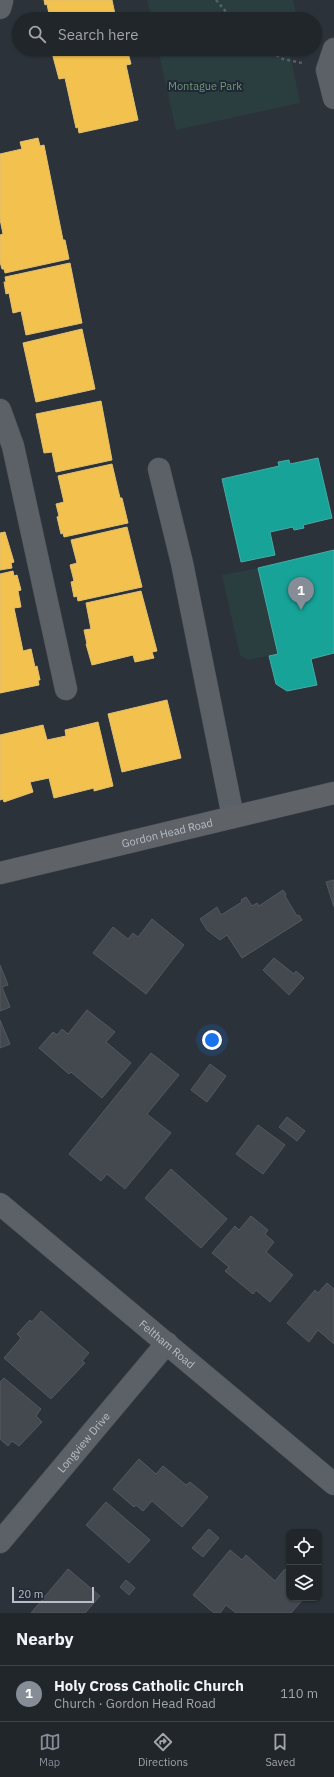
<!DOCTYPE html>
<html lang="en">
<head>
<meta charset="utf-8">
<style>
	body { margin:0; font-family:"IBM Plex Sans",sans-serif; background:#292e33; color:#f1f3f6 }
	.controls { position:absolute; right:12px; bottom:12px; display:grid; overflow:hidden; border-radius:8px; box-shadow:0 1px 3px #0004 }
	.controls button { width:36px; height:36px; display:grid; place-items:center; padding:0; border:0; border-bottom:1px solid #3e4347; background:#21262b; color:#f1f3f6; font:20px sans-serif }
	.scale { position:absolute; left:12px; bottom:10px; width:82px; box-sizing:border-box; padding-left:4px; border:2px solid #b7bec9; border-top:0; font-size:11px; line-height:14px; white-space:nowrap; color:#b7bec9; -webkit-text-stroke:3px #202834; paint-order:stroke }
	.you { position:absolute; left:212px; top:1040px; width:14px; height:14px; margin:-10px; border:3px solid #fff; border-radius:50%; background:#1a73e8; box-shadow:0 0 0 6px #1a73e833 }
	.badge { display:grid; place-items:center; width:26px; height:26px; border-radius:50%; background:#868d97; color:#fff; font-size:13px; font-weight:700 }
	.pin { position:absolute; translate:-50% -33px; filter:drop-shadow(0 1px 2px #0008) }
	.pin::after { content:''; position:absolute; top:21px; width:14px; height:12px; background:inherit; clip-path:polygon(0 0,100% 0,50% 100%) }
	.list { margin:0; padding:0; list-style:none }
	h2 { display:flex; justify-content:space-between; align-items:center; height:52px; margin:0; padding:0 16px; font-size:17px }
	h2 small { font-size:13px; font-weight:400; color:#a2a5a9 }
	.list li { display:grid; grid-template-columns:26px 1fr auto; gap:12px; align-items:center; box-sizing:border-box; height:56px; padding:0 16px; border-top:1px solid #3e4347 }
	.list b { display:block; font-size:15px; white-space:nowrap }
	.list p { margin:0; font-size:13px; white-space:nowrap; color:#a2a5a9 }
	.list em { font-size:13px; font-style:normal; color:#a2a5a9 }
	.icon { flex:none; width:22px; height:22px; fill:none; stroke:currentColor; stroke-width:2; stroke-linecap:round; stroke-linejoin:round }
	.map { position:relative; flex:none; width:334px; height:1613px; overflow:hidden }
	.search { position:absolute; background:#21262b; box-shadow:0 1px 3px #0004; left:12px; right:12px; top:12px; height:44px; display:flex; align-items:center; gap:10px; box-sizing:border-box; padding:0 14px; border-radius:22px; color:#a2a5a9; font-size:15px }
	.sheet { height:108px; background:#21262b }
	nav { display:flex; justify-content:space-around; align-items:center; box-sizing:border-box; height:56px; border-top:1px solid #3e4347; background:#21262b; font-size:11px; color:#a2a5a9 }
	nav a { display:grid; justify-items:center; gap:2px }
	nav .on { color:#868d97 }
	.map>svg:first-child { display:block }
	.green { fill:#2a3d3f }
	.homes { fill:#f2c14e; stroke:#e0c073 }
	.public { fill:#17a398; stroke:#47aba7 }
	.building { fill:#44494f; stroke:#545961 }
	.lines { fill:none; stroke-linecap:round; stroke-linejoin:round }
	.minor-casing { stroke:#4a4e54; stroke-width:23 }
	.major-casing { stroke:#4a4e56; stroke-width:23 }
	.path { stroke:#5a5f64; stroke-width:2.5; stroke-dasharray:3 3; stroke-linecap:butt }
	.minor { stroke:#5c6067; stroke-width:22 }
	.major { stroke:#5f6368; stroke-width:22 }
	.labels { text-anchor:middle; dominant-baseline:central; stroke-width:4; stroke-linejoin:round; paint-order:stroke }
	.park-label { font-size:11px; fill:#709879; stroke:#202834 }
	.street-label { font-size:11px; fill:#b7bec9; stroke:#202834 }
</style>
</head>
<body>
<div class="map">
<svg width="334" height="1613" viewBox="0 0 334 1613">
	<rect width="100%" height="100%" fill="#2c3239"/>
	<path class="green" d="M 147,0 L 293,0 L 297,19 L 152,19 Z
		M 158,49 L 291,49 L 290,53 L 300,103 L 176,130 Z
		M 258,568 L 278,654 L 248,660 L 240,655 L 222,575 Z"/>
	<path class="homes" d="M 44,0 L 112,0 L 116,19 L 50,19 L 47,4 L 45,5 Z
		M 51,49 L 127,49 L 131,64 L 126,65 L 138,120 L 79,133 L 78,127 L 76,128 L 65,78 L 59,79 Z
		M 38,138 L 40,146 L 44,145 L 63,240 L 65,240 L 69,259 L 5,273 L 4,269 L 2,269 L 0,262 L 0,235 L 3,234 L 0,219 L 0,154 L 22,149 L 20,142 Z
		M 70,263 L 82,323 L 26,335 L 21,311 L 13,313 L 9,293 L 6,294 L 4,282 L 6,282 L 5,277 Z
		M 82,329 L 95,389 L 36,402 L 23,343 Z
		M 101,401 L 112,460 L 56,472 L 52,452 L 44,453 L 36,414 Z
		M 112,464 L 120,498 L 122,498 L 128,523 L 64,537 L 63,533 L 61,534 L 57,517 L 59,516 L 56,504 L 64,502 L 58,476 Z
		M 127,527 L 142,587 L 78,601 L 77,596 L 74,597 L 71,582 L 74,581 L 70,565 L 77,563 L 71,540 Z
		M 5,532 L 14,562 L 11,563 L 12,568 L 0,570 L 0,533 Z
		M 13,571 L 14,576 L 17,575 L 21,590 L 18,591 L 21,607 L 14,608 L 23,651 L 31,649 L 35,667 L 37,666 L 40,680 L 38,680 L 39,685 L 0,693 L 0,574 Z
		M 141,591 L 157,651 L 152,652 L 154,658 L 135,662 L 133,655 L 92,665 L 86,644 L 87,644 L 84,630 L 91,629 L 86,603 Z
		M 167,700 L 181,758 L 122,772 L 108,714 Z
		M 98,722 L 113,786 L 94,791 L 94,788 L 54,798 L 49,778 L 30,782 L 33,792 L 4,802 L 3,799 L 0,800 L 0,735 L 43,725 L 47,740 L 66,736 L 65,730 Z"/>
	<path class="public" d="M 318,458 L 332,518 L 303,525 L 304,528 L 294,530 L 293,527 L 270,532 L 275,555 L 241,562 L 222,479 L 279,466 L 278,462 L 289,460 L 290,464 Z
		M 334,550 L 334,653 L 311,659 L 317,685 L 287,691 L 276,684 L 269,656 L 278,654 L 258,568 Z"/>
	<path class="building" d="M 334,880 L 334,907 L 326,882 Z
		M 283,890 L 286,894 L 285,896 L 297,916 L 299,915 L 302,920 L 242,958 L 227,935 L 220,940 L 207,930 L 200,919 L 217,907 L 221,915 L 242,902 L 241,900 L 246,897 L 252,906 L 257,903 L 259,906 Z
		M 152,919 L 184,945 L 146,994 L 93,953 L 113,927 L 128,939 L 133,933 L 138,937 Z
		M 274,958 L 294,974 L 296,971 L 304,978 L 289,995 L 263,970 Z
		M 0,965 L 8,985 L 2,987 L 10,1007 L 0,1011 Z
		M 87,1010 L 115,1032 L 106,1042 L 131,1063 L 102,1098 L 71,1072 L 69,1074 L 39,1048 L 53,1032 L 57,1035 L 62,1029 L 68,1034 Z
		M 0,1020 L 10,1044 L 0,1048 Z
		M 151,1053 L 179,1075 L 147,1114 L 171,1133 L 125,1189 L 107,1174 L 101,1181 L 69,1154 Z
		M 210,1064 L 226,1076 L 207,1102 L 191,1090 Z
		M 287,1117 L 305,1131 L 297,1141 L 279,1127 Z
		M 258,1125 L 285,1145 L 263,1174 L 236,1154 Z
		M 171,1169 L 227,1219 L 201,1248 L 145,1198 Z
		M 251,1216 L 268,1230 L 265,1234 L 274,1242 L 266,1252 L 293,1275 L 270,1302 L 256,1290 L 253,1294 L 225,1271 L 229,1267 L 212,1253 L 235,1226 L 239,1230 Z
		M 327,1283 L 334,1289 L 334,1344 L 318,1330 L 309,1342 L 287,1323 L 315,1290 L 318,1293 Z
		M 41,1311 L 89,1353 L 82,1361 L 85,1363 L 51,1399 L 4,1358 L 21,1338 L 17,1334 L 30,1320 L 32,1322 Z
		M 4,1378 L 41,1409 L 36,1416 L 42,1422 L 19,1446 L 12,1441 L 8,1446 L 0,1439 L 0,1382 Z
		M 139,1459 L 156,1474 L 163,1466 L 186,1485 L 190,1482 L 208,1497 L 182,1527 L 152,1501 L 143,1511 L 136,1505 L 134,1507 L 113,1489 Z
		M 106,1502 L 150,1540 L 129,1563 L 86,1525 Z
		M 209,1529 L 219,1538 L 203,1557 L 192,1548 Z
		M 230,1550 L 242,1560 L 246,1555 L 275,1581 L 285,1569 L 289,1572 L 289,1598 L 304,1598 L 291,1613 L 236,1613 L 226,1605 L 220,1613 L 214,1613 L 193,1595 Z
		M 68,1569 L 100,1596 L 85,1613 L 31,1613 Z
		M 126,1580 L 135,1588 L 129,1595 L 120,1587 Z"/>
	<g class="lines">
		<g class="minor-casing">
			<g id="minor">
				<path d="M 0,8 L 2,1"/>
				<path d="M 334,49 L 327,70 L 334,98"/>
				<path d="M 0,410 L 13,446 L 66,689"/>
				<path d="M 159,469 L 182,563 L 233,817"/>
				<path id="s1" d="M 0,1204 L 334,1484"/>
				<path id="s2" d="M 0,1542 L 167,1343"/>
			</g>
		</g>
		<g class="major-casing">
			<g id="major">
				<path id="s3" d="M 0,873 L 334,793"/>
			</g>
		</g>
		<path class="path" d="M 216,0 L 232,19
			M 266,49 L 283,59 L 302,63"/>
		<use href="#minor" class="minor"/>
		<use href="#major" class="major"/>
	</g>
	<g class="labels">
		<g class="park-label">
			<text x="205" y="86">Montague Park</text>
		</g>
		<g class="street-label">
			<text stroke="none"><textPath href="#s3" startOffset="172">Gordon Head Road</textPath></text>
			<text stroke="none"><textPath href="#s1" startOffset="218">Feltham Road</textPath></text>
			<text stroke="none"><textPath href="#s2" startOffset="130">Longview Drive</textPath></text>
		</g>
	</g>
</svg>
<div class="controls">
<button><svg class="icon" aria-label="locate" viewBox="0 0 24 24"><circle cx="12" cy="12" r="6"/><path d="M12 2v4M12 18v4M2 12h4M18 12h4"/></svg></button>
<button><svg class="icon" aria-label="layers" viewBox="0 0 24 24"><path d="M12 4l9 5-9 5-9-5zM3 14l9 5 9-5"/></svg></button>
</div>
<div class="scale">20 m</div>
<div class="you"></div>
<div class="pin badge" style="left:301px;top:610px">1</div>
<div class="search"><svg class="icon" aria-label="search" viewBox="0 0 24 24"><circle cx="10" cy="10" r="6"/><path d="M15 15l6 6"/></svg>Search here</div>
</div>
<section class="sheet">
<h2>Nearby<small></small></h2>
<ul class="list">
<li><span class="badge">1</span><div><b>Holy Cross Catholic Church</b><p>Church · Gordon Head Road</p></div><em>110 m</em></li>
</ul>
</section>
<nav>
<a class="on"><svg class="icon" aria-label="map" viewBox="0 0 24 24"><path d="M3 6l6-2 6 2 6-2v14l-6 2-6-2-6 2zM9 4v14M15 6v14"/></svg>Map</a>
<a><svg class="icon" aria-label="directions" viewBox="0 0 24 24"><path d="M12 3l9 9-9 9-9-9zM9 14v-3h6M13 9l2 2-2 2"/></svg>Directions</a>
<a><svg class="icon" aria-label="saved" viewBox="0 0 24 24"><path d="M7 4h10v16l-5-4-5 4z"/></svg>Saved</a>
</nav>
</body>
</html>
